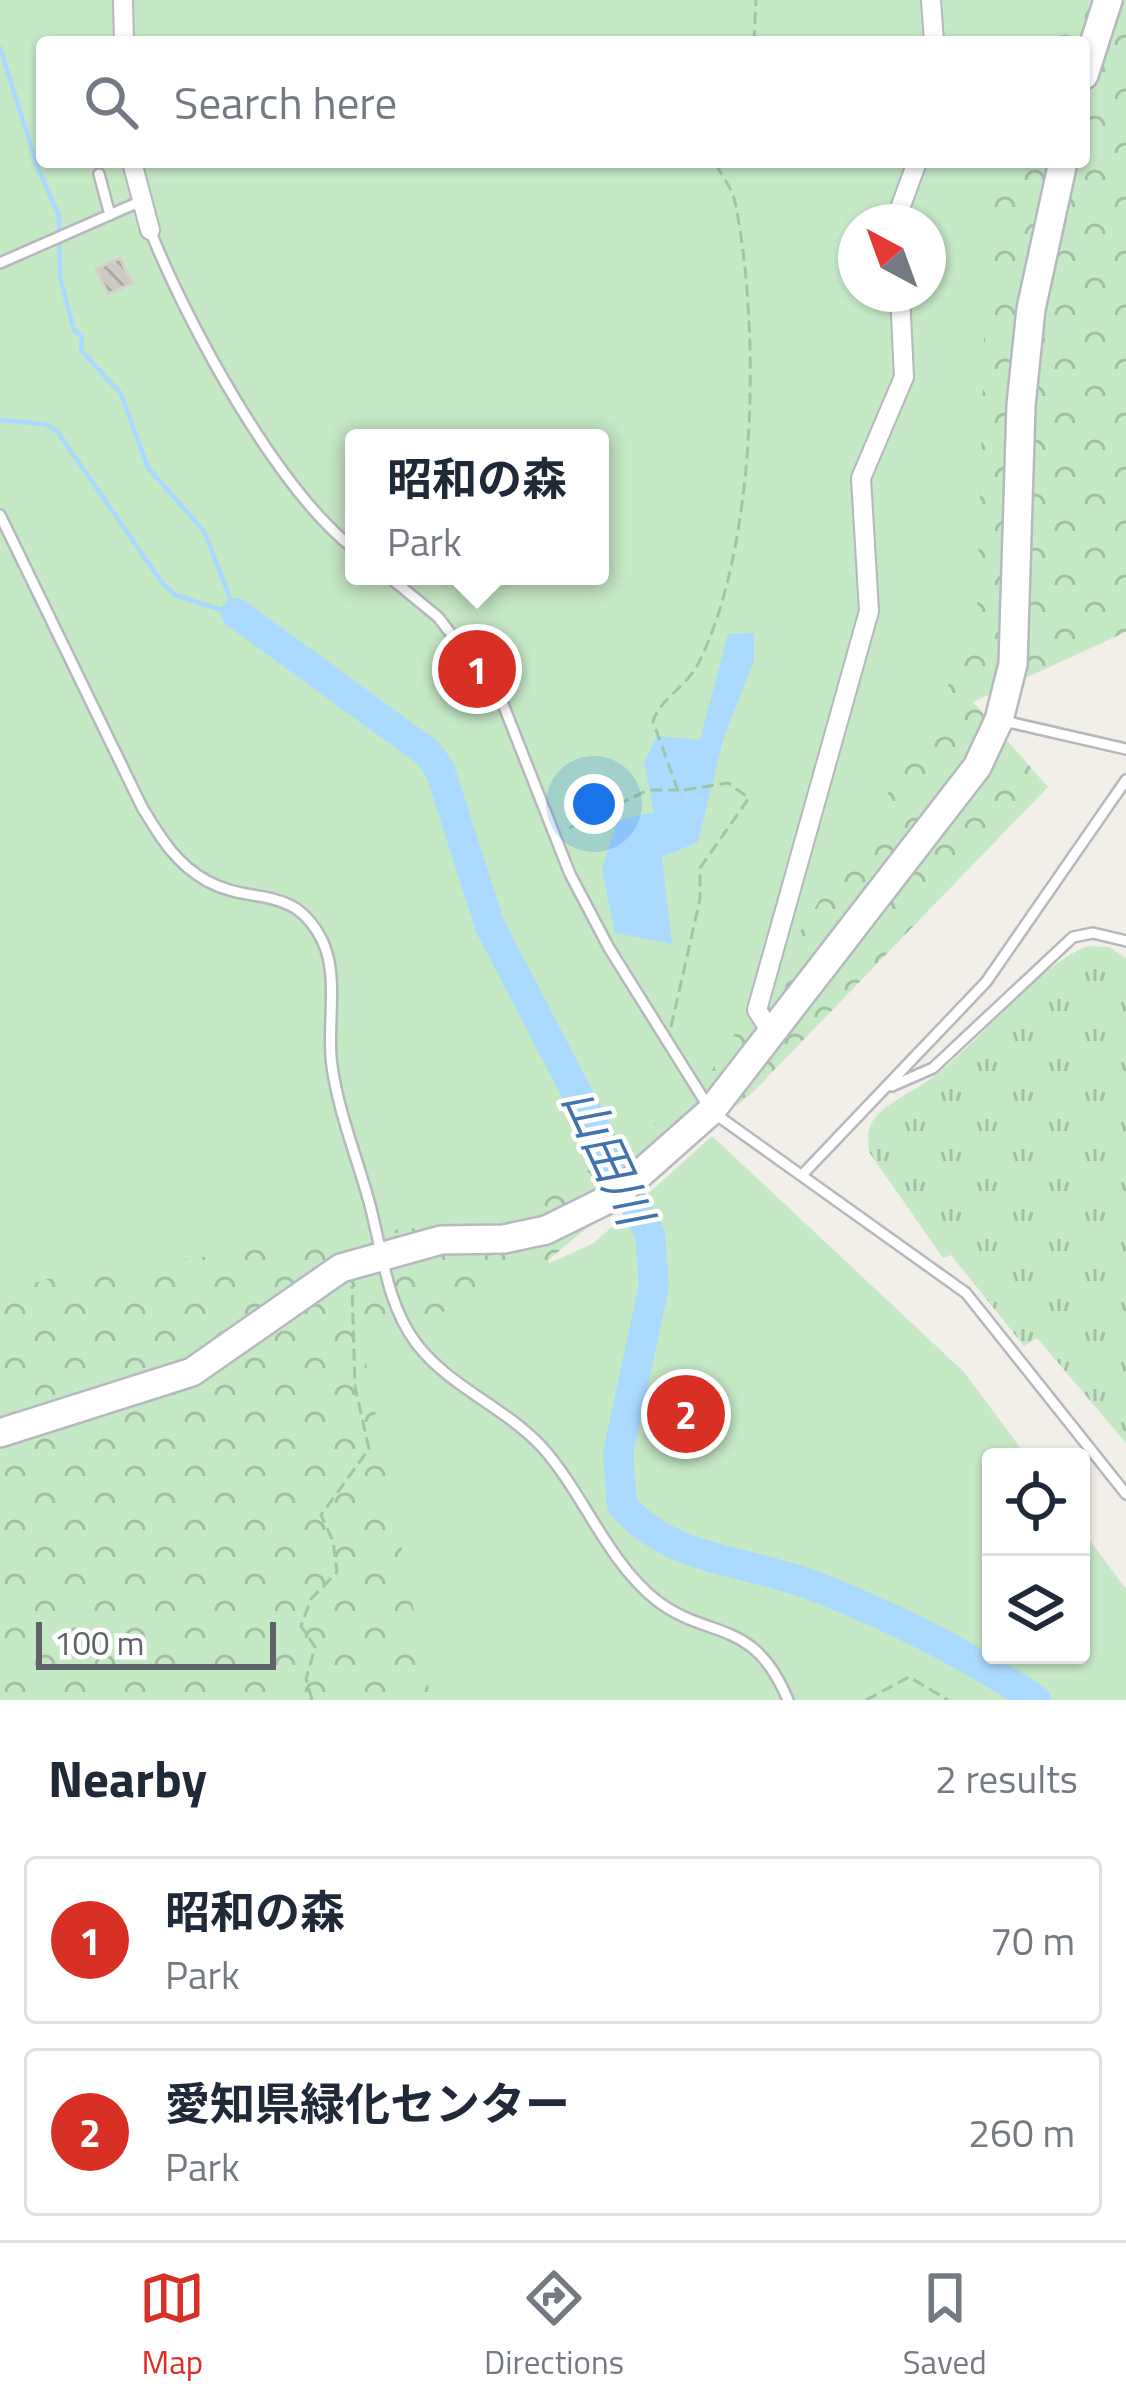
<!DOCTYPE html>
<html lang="en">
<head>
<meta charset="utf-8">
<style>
	body { margin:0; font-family:"Titillium Web","Noto Sans JP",sans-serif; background:#f2f2f3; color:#1f2937 }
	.controls { position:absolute; right:36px; bottom:36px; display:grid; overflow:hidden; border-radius:12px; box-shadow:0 3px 9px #0004 }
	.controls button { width:108px; height:108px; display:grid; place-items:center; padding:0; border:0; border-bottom:3px solid #e0e1e3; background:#fff; color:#1f2937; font:60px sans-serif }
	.compass { position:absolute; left:838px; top:204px; width:108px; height:108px; border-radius:50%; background:#fff; box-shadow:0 3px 9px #0004; rotate:319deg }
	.scale { position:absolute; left:36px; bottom:30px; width:240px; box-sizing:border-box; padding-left:12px; border:6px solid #5f6368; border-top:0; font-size:33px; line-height:42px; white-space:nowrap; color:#5f6368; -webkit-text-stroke:9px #fff; paint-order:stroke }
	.you { position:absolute; left:594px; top:804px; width:42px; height:42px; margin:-30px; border:9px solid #fff; border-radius:50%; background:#1a73e8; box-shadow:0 0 0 18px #1a73e833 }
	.badge { display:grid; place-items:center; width:78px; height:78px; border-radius:50%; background:#d93025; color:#fff; font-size:39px; font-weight:700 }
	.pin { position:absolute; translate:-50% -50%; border:6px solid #fff; box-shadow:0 3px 12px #0006 }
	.popup { position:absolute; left:345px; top:429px; width:264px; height:156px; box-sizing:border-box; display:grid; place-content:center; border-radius:12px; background:#fff; filter:drop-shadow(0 3px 9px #0005); font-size:39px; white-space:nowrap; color:#747a83 }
	.popup b { font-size:45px; color:#1f2937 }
	.popup::after { content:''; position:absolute; left:50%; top:100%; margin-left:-24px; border:24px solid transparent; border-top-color:#fff }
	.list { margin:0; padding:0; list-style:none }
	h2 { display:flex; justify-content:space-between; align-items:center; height:156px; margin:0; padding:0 48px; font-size:51px }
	h2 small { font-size:39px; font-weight:400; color:#747a83 }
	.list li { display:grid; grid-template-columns:78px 1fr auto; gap:36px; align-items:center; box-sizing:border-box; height:168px; margin:0 24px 24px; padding:0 24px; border:3px solid #e0e1e3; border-radius:12px }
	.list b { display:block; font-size:45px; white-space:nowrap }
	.list p { margin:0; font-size:39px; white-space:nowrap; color:#747a83 }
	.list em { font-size:39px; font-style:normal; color:#747a83 }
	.icon { flex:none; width:66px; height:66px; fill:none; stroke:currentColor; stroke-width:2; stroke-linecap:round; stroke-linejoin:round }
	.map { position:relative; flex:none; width:1126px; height:1700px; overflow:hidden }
	.search { position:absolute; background:#fff; box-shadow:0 3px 9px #0004; left:36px; right:36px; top:36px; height:132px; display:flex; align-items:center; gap:30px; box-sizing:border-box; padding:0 42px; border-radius:12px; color:#747a83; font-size:45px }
	.sheet { height:540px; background:#fff }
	nav { display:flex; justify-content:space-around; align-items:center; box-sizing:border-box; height:168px; border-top:3px solid #e0e1e3; background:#fff; font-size:33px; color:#747a83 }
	nav a { display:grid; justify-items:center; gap:6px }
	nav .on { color:#d93025 }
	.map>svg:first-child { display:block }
	.grass { fill:url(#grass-tufts) }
	.forest { fill:url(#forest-crowns); fill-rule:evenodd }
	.green { fill:#c5e8c5; fill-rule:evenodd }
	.water { fill:#aadaff }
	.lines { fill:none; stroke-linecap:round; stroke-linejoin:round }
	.stream { stroke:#aadaff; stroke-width:4.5 }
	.river { stroke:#aadaff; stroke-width:30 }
	.building { fill:url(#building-back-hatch); stroke:#d6d1c6; stroke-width:3 }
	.lane-casing { stroke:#b5b8bc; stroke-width:14 }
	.street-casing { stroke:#b5b8bc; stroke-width:22 }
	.secondary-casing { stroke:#b6babf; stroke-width:32 }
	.path { stroke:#9cc7a9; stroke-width:3; stroke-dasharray:12 6; stroke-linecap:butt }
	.lane { stroke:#fff; stroke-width:9 }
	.street { stroke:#fff; stroke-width:18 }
	.secondary { stroke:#fff; stroke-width:27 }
	.labels { text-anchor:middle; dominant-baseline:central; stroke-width:9; stroke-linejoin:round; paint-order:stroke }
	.water-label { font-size:48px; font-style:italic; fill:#4174aa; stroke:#fff }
</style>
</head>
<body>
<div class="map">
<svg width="1126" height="1700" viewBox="0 0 1126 1700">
	<defs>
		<pattern id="grass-tufts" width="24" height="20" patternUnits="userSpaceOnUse" patternTransform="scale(3)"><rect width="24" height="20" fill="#c5e8c5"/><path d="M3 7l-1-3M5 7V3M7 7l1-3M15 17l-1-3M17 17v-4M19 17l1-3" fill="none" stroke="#a3c0a4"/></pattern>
		<pattern id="forest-crowns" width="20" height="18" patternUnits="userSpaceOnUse" patternTransform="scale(3)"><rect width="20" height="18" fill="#c5e8c5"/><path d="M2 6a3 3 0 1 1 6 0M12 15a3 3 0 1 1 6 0" fill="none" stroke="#a3c0a4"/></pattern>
		<pattern id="building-back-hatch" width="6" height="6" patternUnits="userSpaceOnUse" patternTransform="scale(3)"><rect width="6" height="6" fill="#cccac5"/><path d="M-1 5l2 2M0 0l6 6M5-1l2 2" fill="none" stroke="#a9a8a4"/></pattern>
	</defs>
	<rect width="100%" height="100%" fill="#f1efe8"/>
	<path class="grass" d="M 1088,946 L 1109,947 L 1126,958 L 1126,1443 L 1037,1338 L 1024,1346 L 951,1255 L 943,1258 L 869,1152 C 868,1139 866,1128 876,1117 C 889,1101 913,1092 930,1079 C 977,1046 1041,962 1088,946 Z"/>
	<path class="forest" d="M 0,0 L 1126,0 L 1126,632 L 973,702 L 1048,787 L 753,1092 L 548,1260 L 712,1700 L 0,1700 ZM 42,42 L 1084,42 L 1084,162 L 42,162 ZM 856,222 L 928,222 L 928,294 L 856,294 ZM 354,438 L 600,438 L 600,576 L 354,576 Z"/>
	<path class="green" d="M 0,0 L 1056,0 L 1043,42 L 42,42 L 42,162 L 1005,162 L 987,223 L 977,615 L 933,722 L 696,1095 L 519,1219 L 394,1230 L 47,1279 L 0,1295 ZM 856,222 L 928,222 L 928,294 L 856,294 ZM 354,438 L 600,438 L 600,576 L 354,576 Z
		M 712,1136 L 964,1372 L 1027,1457 L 991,1457 L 991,1655 L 1081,1655 L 1081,1529 L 1126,1589 L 1126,1700 L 431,1700 L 363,1348 L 594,1243 Z"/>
	<path class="water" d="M 754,633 L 754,660 L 723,740 L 698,842 L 662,857 L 672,944 L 615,933 L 602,869 L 617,821 L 654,812 L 644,763 L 657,736 L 700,740 L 728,634 Z"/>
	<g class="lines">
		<path class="stream" d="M 0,48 L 38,168 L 59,216 L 60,277 L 74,330 L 82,336 L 81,350 L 121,394 L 148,468 L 204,531 L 236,613
			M 0,420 L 45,424 L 57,431 L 163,584 L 175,595 L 234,614"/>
		<path class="river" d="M 236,613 L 428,753 L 440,770 L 490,926 L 650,1234 L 654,1286 L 618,1453 L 622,1505 C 670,1562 748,1560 814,1586 C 891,1616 967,1654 1036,1700"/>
	</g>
	<path class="building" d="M 120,258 L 132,283 L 108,294 L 96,269 Z"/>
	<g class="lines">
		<g class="lane-casing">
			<path id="lane" d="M 99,174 L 110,215
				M 150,230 C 187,323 276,488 354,549
				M 0,263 L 139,202
				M 0,515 L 142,807 C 160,837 176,864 207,881 C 253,906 293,883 322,940 C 340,977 326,1026 332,1066 C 338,1110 356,1155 368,1198 C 382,1246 385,1302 416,1343 C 449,1387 505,1407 542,1447 C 584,1494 607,1561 656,1600 C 709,1641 753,1616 788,1700
				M 388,576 L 438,617 L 501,699 L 570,874 L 609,948 L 711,1111 L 966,1293 L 1126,1494
				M 1004,721 L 1126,749
				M 892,1086 L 933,1068 L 1073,937 L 1093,933 L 1126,941
				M 802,1175 L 986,982 L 1126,780"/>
		</g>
		<g class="street-casing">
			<path id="street" d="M 123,0 L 124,42
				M 931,0 L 934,42
				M 132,162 L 150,230
				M 895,222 L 917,162
				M 769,1029 L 757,1010 L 869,611 L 861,478 L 904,377 L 900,294"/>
		</g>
		<g class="secondary-casing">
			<path id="secondary" d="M 1084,75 L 1108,0
				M 0,1433 L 192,1372 L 341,1268 L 441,1240 L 504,1239 L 546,1230 L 615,1196 L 711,1111 L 977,767 L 999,720 L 1013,664 L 1021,405 L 1031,309 L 1063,162"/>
		</g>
		<path class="path" d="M 754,42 L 756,0
			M 569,828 L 648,790 L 676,790
			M 671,1027 L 700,899 L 700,868 L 749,798 L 728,783 L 678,791 L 653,721 C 661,698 687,686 698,664 C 757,548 761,329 735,202 C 732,187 721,176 715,162
			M 312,1700 L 306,1679 L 315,1647 L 301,1626 L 311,1599 L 337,1572 L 333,1541 L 321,1515 L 369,1449 L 355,1387 L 352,1286
			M 866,1700 L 909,1677 L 948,1700"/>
		<use href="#lane" class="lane"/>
		<use href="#street" class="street"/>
		<use href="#secondary" class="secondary"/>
	</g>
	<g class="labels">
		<g class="water-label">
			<text transform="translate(608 1156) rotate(65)">山田川</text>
		</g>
	</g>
</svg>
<div class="controls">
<button><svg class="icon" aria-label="locate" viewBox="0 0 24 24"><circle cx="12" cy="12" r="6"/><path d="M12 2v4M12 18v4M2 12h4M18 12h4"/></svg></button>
<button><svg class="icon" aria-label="layers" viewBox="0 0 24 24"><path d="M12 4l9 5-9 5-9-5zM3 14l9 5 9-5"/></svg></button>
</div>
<svg class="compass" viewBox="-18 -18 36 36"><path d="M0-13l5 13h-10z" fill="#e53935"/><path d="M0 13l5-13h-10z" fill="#747a83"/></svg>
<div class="scale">100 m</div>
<div class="you"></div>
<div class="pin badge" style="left:477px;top:669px">1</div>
<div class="popup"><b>昭和の森</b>Park</div>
<div class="pin badge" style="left:686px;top:1414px">2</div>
<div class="search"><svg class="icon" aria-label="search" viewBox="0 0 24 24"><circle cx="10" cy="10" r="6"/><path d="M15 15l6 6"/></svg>Search here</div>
</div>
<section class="sheet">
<h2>Nearby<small>2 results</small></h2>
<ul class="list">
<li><span class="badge">1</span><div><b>昭和の森</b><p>Park</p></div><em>70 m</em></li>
<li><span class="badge">2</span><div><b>愛知県緑化センター</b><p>Park</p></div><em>260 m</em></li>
</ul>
</section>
<nav>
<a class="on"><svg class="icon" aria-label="map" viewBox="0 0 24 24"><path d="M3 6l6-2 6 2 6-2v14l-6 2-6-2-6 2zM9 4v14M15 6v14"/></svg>Map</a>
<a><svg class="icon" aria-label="directions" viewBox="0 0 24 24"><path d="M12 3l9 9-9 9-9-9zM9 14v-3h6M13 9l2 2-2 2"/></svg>Directions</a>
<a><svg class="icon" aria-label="saved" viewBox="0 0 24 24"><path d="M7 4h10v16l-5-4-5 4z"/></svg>Saved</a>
</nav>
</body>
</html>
